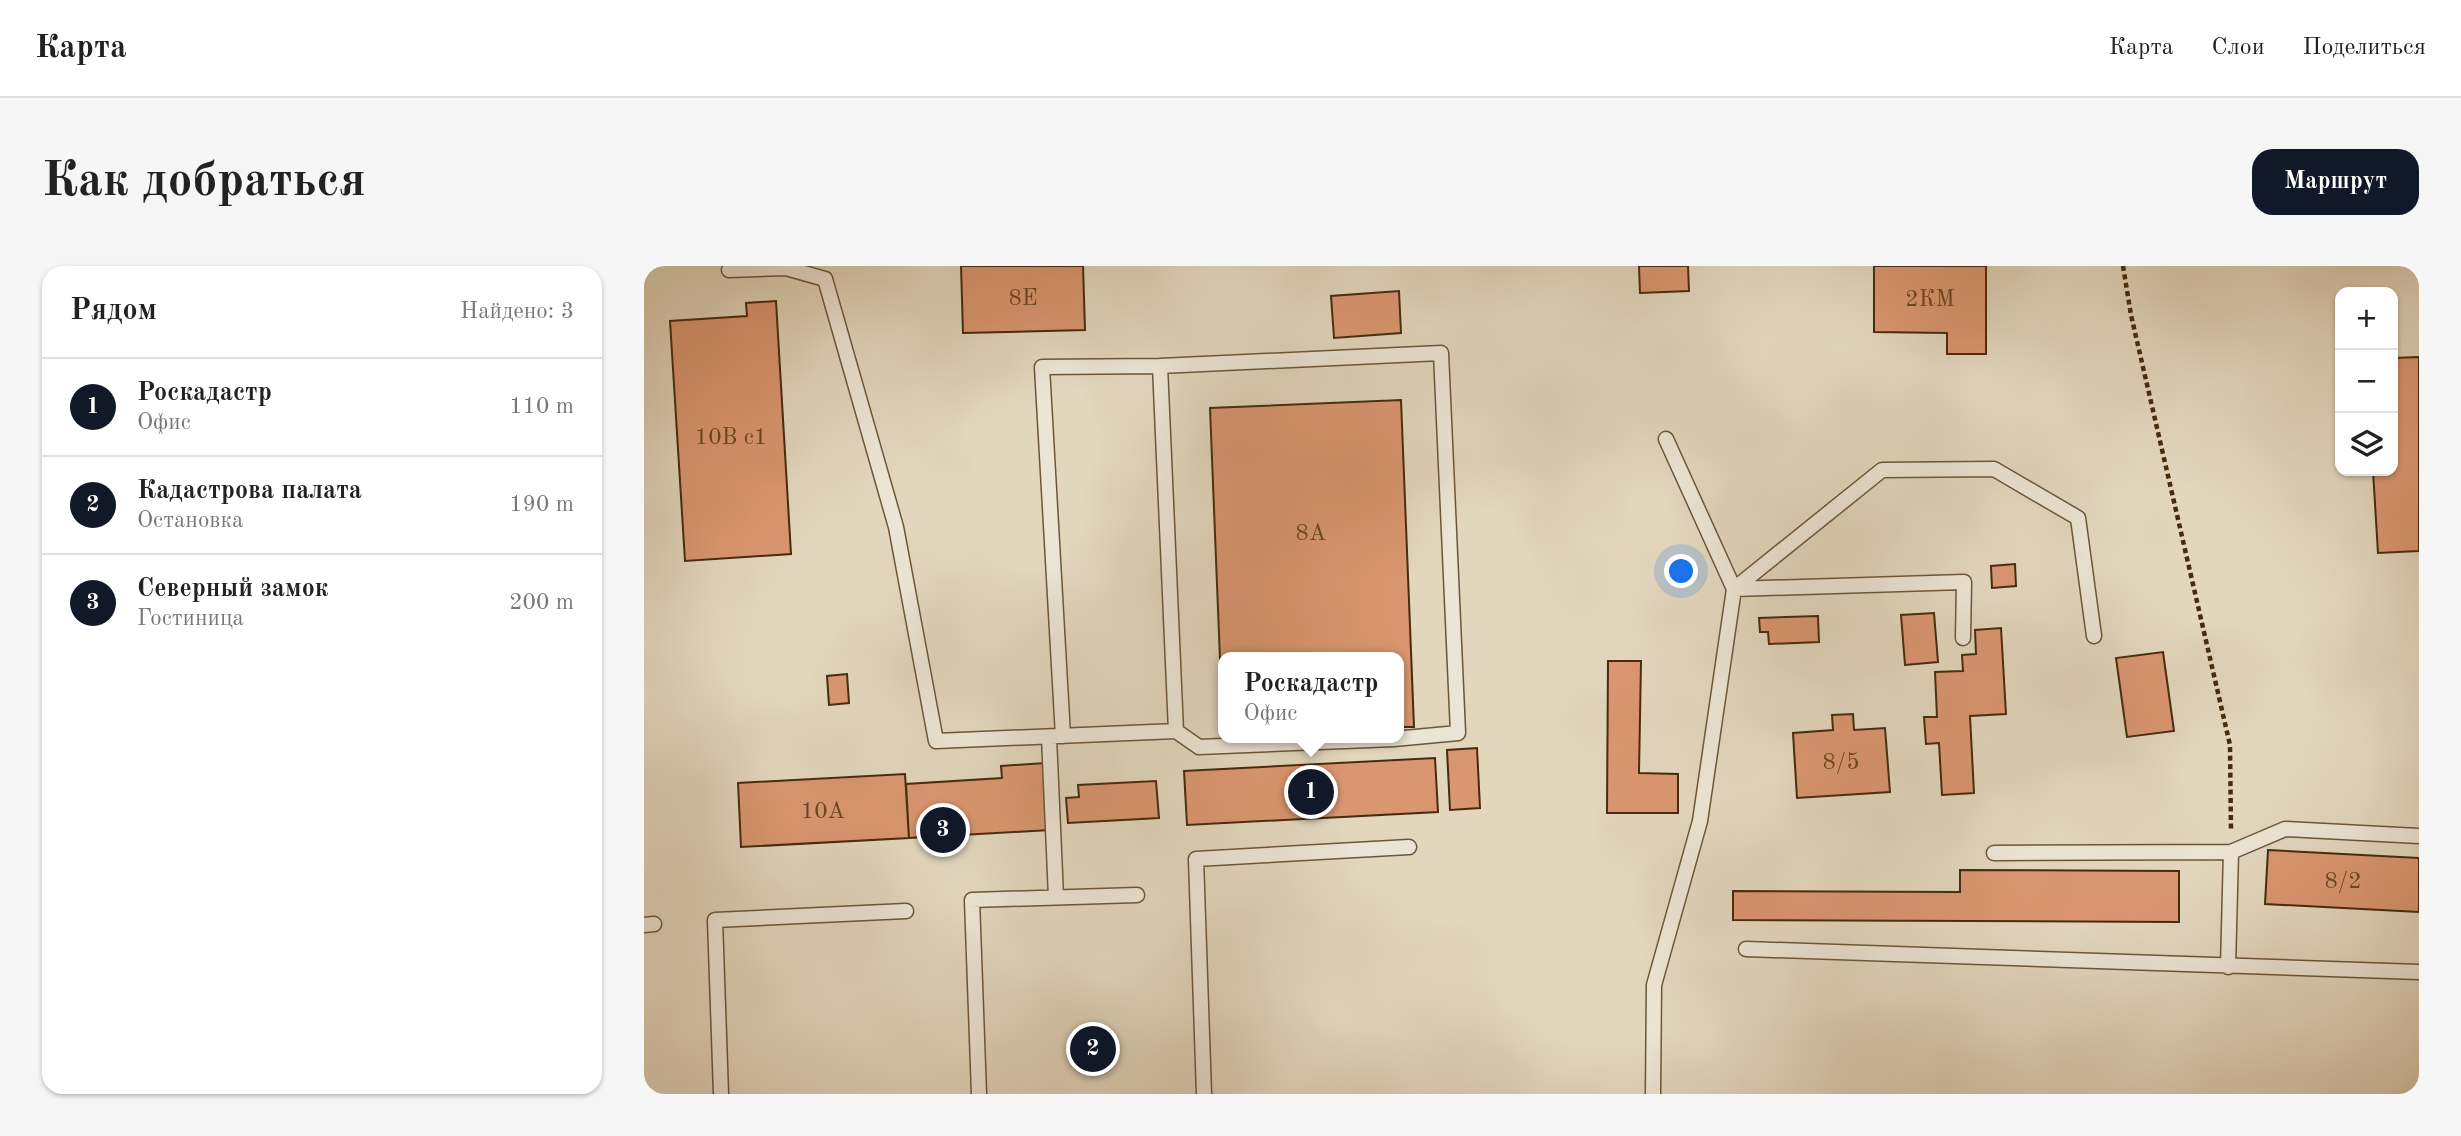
<!DOCTYPE html>
<html lang="ru">
<head>
<meta charset="utf-8">
<style>
	body { margin:0; font-family:"Old Standard TT",serif; background:#f6f6f6; color:#222 }
	.controls { position:absolute; right:21px; top:21px; display:grid; overflow:hidden; border-radius:14px; box-shadow:0 2px 5px #0004 }
	.controls button { width:63px; height:63px; display:grid; place-items:center; padding:0; border:0; border-bottom:2px solid #e0e0e0; background:#fff; color:#222; font:35px sans-serif }
	.you { position:absolute; left:1038px; top:306px; width:24px; height:24px; margin:-18px; border:5px solid #fff; border-radius:50%; background:#1a73e8; box-shadow:0 0 0 10px #1a73e833 }
	.badge { display:grid; place-items:center; width:46px; height:46px; border-radius:50%; background:#111827; color:#fff; font-size:23px; font-weight:700 }
	.pin { position:absolute; translate:-50% -50%; border:4px solid #fff; box-shadow:0 2px 7px #0006 }
	.popup { position:absolute; left:574px; top:386px; width:186px; height:91px; box-sizing:border-box; display:grid; place-content:center; border-radius:14px; background:#fff; filter:drop-shadow(0 2px 5px #0005); font-size:23px; white-space:nowrap; color:#767676 }
	.popup b { font-size:26px; color:#222 }
	.popup::after { content:''; position:absolute; left:50%; top:100%; margin-left:-14px; border:14px solid transparent; border-top-color:#fff }
	.list { margin:0; padding:0; list-style:none }
	h2 { display:flex; justify-content:space-between; align-items:center; height:91px; margin:0; padding:0 28px; font-size:30px }
	h2 small { font-size:23px; font-weight:400; color:#767676 }
	.list li { display:grid; grid-template-columns:46px 1fr auto; gap:21px; align-items:center; box-sizing:border-box; height:98px; padding:0 28px; border-top:2px solid #e0e0e0 }
	.list b { display:block; font-size:26px; white-space:nowrap }
	.list p { margin:0; font-size:23px; white-space:nowrap; color:#767676 }
	.list em { font-size:23px; font-style:normal; color:#767676 }
	.icon { flex:none; width:38px; height:38px; fill:none; stroke:currentColor; stroke-width:2; stroke-linecap:round; stroke-linejoin:round }
	.map { position:relative; flex:none; width:1775px; height:828px; overflow:hidden; border-radius:21px }
	header { display:flex; align-items:center; gap:42px; box-sizing:border-box; height:98px; padding:0 35px; background:#fff; border-bottom:2px solid #e0e0e0 }
	header strong { font-size:33px }
	nav { display:flex; gap:38px; margin-inline-start:auto; font-size:24px }
	.intro { display:flex; align-items:center; justify-content:space-between; box-sizing:border-box; height:168px; padding:0 42px }
	h1 { margin:0; font-size:49px }
	.button { padding:18px 32px; border-radius:21px; background:#111827; color:#fff; font-size:24px; font-weight:700 }
	main { display:flex; gap:42px; padding:0 42px }
	aside { flex:1; background:#fff; border-radius:21px; box-shadow:0 2px 5px #0004 }
	.map>svg:first-child { display:block }
	.building { fill:#da9670; stroke:#462b0c; stroke-width:2 }
	.lines { fill:none; stroke-linecap:round; stroke-linejoin:round }
	.service-casing { stroke:#6d5638; stroke-width:17 }
	.path { stroke:#462b0c; stroke-width:4.5; stroke-dasharray:5 3.5; stroke-linecap:butt }
	.service { stroke:#ece4d4; stroke-width:14 }
	.labels { text-anchor:middle; dominant-baseline:central; stroke-width:5; stroke-linejoin:round; paint-order:stroke }
	.number-label { font-size:23px; fill:#6b4625 }
</style>
</head>
<body>
<header>
<strong>Карта</strong>
<nav><a>Карта</a><a>Слои</a><a>Поделиться</a></nav>
</header>
<div class="intro"><h1>Как добраться</h1><a class="button">Маршрут</a></div>
<main>
<aside>
<h2>Рядом<small>Найдено: 3</small></h2>
<ul class="list">
<li><span class="badge">1</span><div><b>Роскадастр</b><p>Офис</p></div><em>110 m</em></li>
<li><span class="badge">2</span><div><b>Кадастрова палата</b><p>Остановка</p></div><em>190 m</em></li>
<li><span class="badge">3</span><div><b>Северный замок</b><p>Гостиница</p></div><em>200 m</em></li>
</ul>
</aside>
<div class="map">
<svg width="1775" height="828" viewBox="0 0 1775 828">
	<rect width="100%" height="100%" fill="#e2d6bd"/>
	<filter id="stains"><feTurbulence type="fractalNoise" baseFrequency=".00286" numOctaves="4"/><feColorMatrix values="0 0 0 0 .2 0 0 0 0 .09 0 0 0 0 .02 0 0 0 .5 -.17"/></filter>
	<radialGradient id="worn" r=".72"><stop offset=".6" stop-color="#630" stop-opacity="0"/><stop offset="1" stop-color="#630" stop-opacity=".3"/></radialGradient>
	<path class="building" d="M 317,0 L 439,0 L 441,64 L 319,67 Z
		M 995,0 L 1044,0 L 1045,25 L 996,27 Z
		M 1230,0 L 1342,0 L 1342,88 L 1303,88 L 1303,67 L 1230,66 Z
		M 755,25 L 757,67 L 690,72 L 687,30 Z
		M 132,35 L 147,288 L 41,295 L 26,55 L 103,50 L 102,37 Z
		M 1775,91 L 1775,285 L 1734,287 L 1729,205 L 1749,205 L 1749,92 Z
		M 757,134 L 770,461 L 754,461 L 754,391 L 580,391 L 579,469 L 566,142 Z
		M 1371,298 L 1372,320 L 1348,322 L 1347,300 Z
		M 1290,347 L 1294,396 L 1261,399 L 1257,349 Z
		M 1174,350 L 1175,376 L 1125,378 L 1124,366 L 1116,366 L 1115,352 Z
		M 1357,362 L 1362,448 L 1326,450 L 1330,527 L 1298,529 L 1295,477 L 1282,478 L 1280,451 L 1293,451 L 1291,406 L 1319,405 L 1318,389 L 1332,388 L 1331,364 Z
		M 1519,386 L 1530,465 L 1483,471 L 1472,392 Z
		M 964,395 L 997,395 L 995,507 L 1034,508 L 1034,547 L 963,547 Z
		M 203,408 L 205,437 L 185,439 L 183,410 Z
		M 1209,448 L 1210,464 L 1241,462 L 1246,526 L 1153,532 L 1149,467 L 1189,464 L 1188,449 Z
		M 833,482 L 836,542 L 806,544 L 803,484 Z
		M 791,492 L 794,546 L 543,559 L 540,505 Z
		M 401,497 L 405,564 L 265,572 L 262,518 L 358,512 L 357,500 Z
		M 261,508 L 265,572 L 97,581 L 94,517 Z
		M 512,515 L 515,552 L 424,557 L 422,532 L 435,531 L 434,519 Z
		M 1624,584 L 1775,592 L 1775,646 L 1621,638 Z
		M 1316,604 L 1535,605 L 1535,656 L 1089,654 L 1089,625 L 1316,626 Z"/>
	<g class="lines">
		<g class="service-casing">
			<path id="service" d="M 85,4 L 142,2 L 181,13 L 252,261 L 292,475 L 532,465 L 516,100 L 398,101 L 419,470
				M 516,100 L 797,87 L 814,467 L 750,473 L 555,481 L 532,465
				M 1090,323 L 1238,204 L 1350,203 L 1434,252 L 1450,370
				M 1090,323 L 1320,316 L 1319,372
				M 405,471 L 412,631
				M 1350,587 L 1587,586 L 1641,563 L 1775,570
				M 0,659 L 10,658
				M 1102,683 L 1775,706
				M 1584,701 L 1587,586
				M 77,828 L 71,654 L 262,645
				M 335,828 L 328,634 L 493,629
				M 560,828 L 552,593 L 765,581
				M 1009,828 L 1010,719 L 1056,555 L 1090,323 L 1022,173"/>
		</g>
		<path class="path" d="M 1479,0 L 1487,49 L 1586,479 L 1587,565"/>
		<use href="#service" class="service"/>
	</g>
	<g class="labels">
		<g class="number-label">
			<text x="379" y="32">8Е</text>
			<text x="1286" y="33">2КМ</text>
			<text x="87" y="171">10В с1</text>
			<text x="667" y="267">8А</text>
			<text x="1197" y="496">8/5</text>
			<text x="179" y="545">10А</text>
			<text x="1699" y="615">8/2</text>
		</g>
	</g>
	<rect width="100%" height="100%" filter="url(#stains)"/>
	<rect width="100%" height="100%" fill="url(#worn)"/>
</svg>
<div class="controls">
<button>+</button>
<button>−</button>
<button><svg class="icon" aria-label="layers" viewBox="0 0 24 24"><path d="M12 4l9 5-9 5-9-5zM3 14l9 5 9-5"/></svg></button>
</div>
<div class="you"></div>
<div class="pin badge" style="left:667px;top:526px">1</div>
<div class="popup"><b>Роскадастр</b>Офис</div>
<div class="pin badge" style="left:449px;top:783px">2</div>
<div class="pin badge" style="left:299px;top:564px">3</div>
</div>
</main>
</body>
</html>
